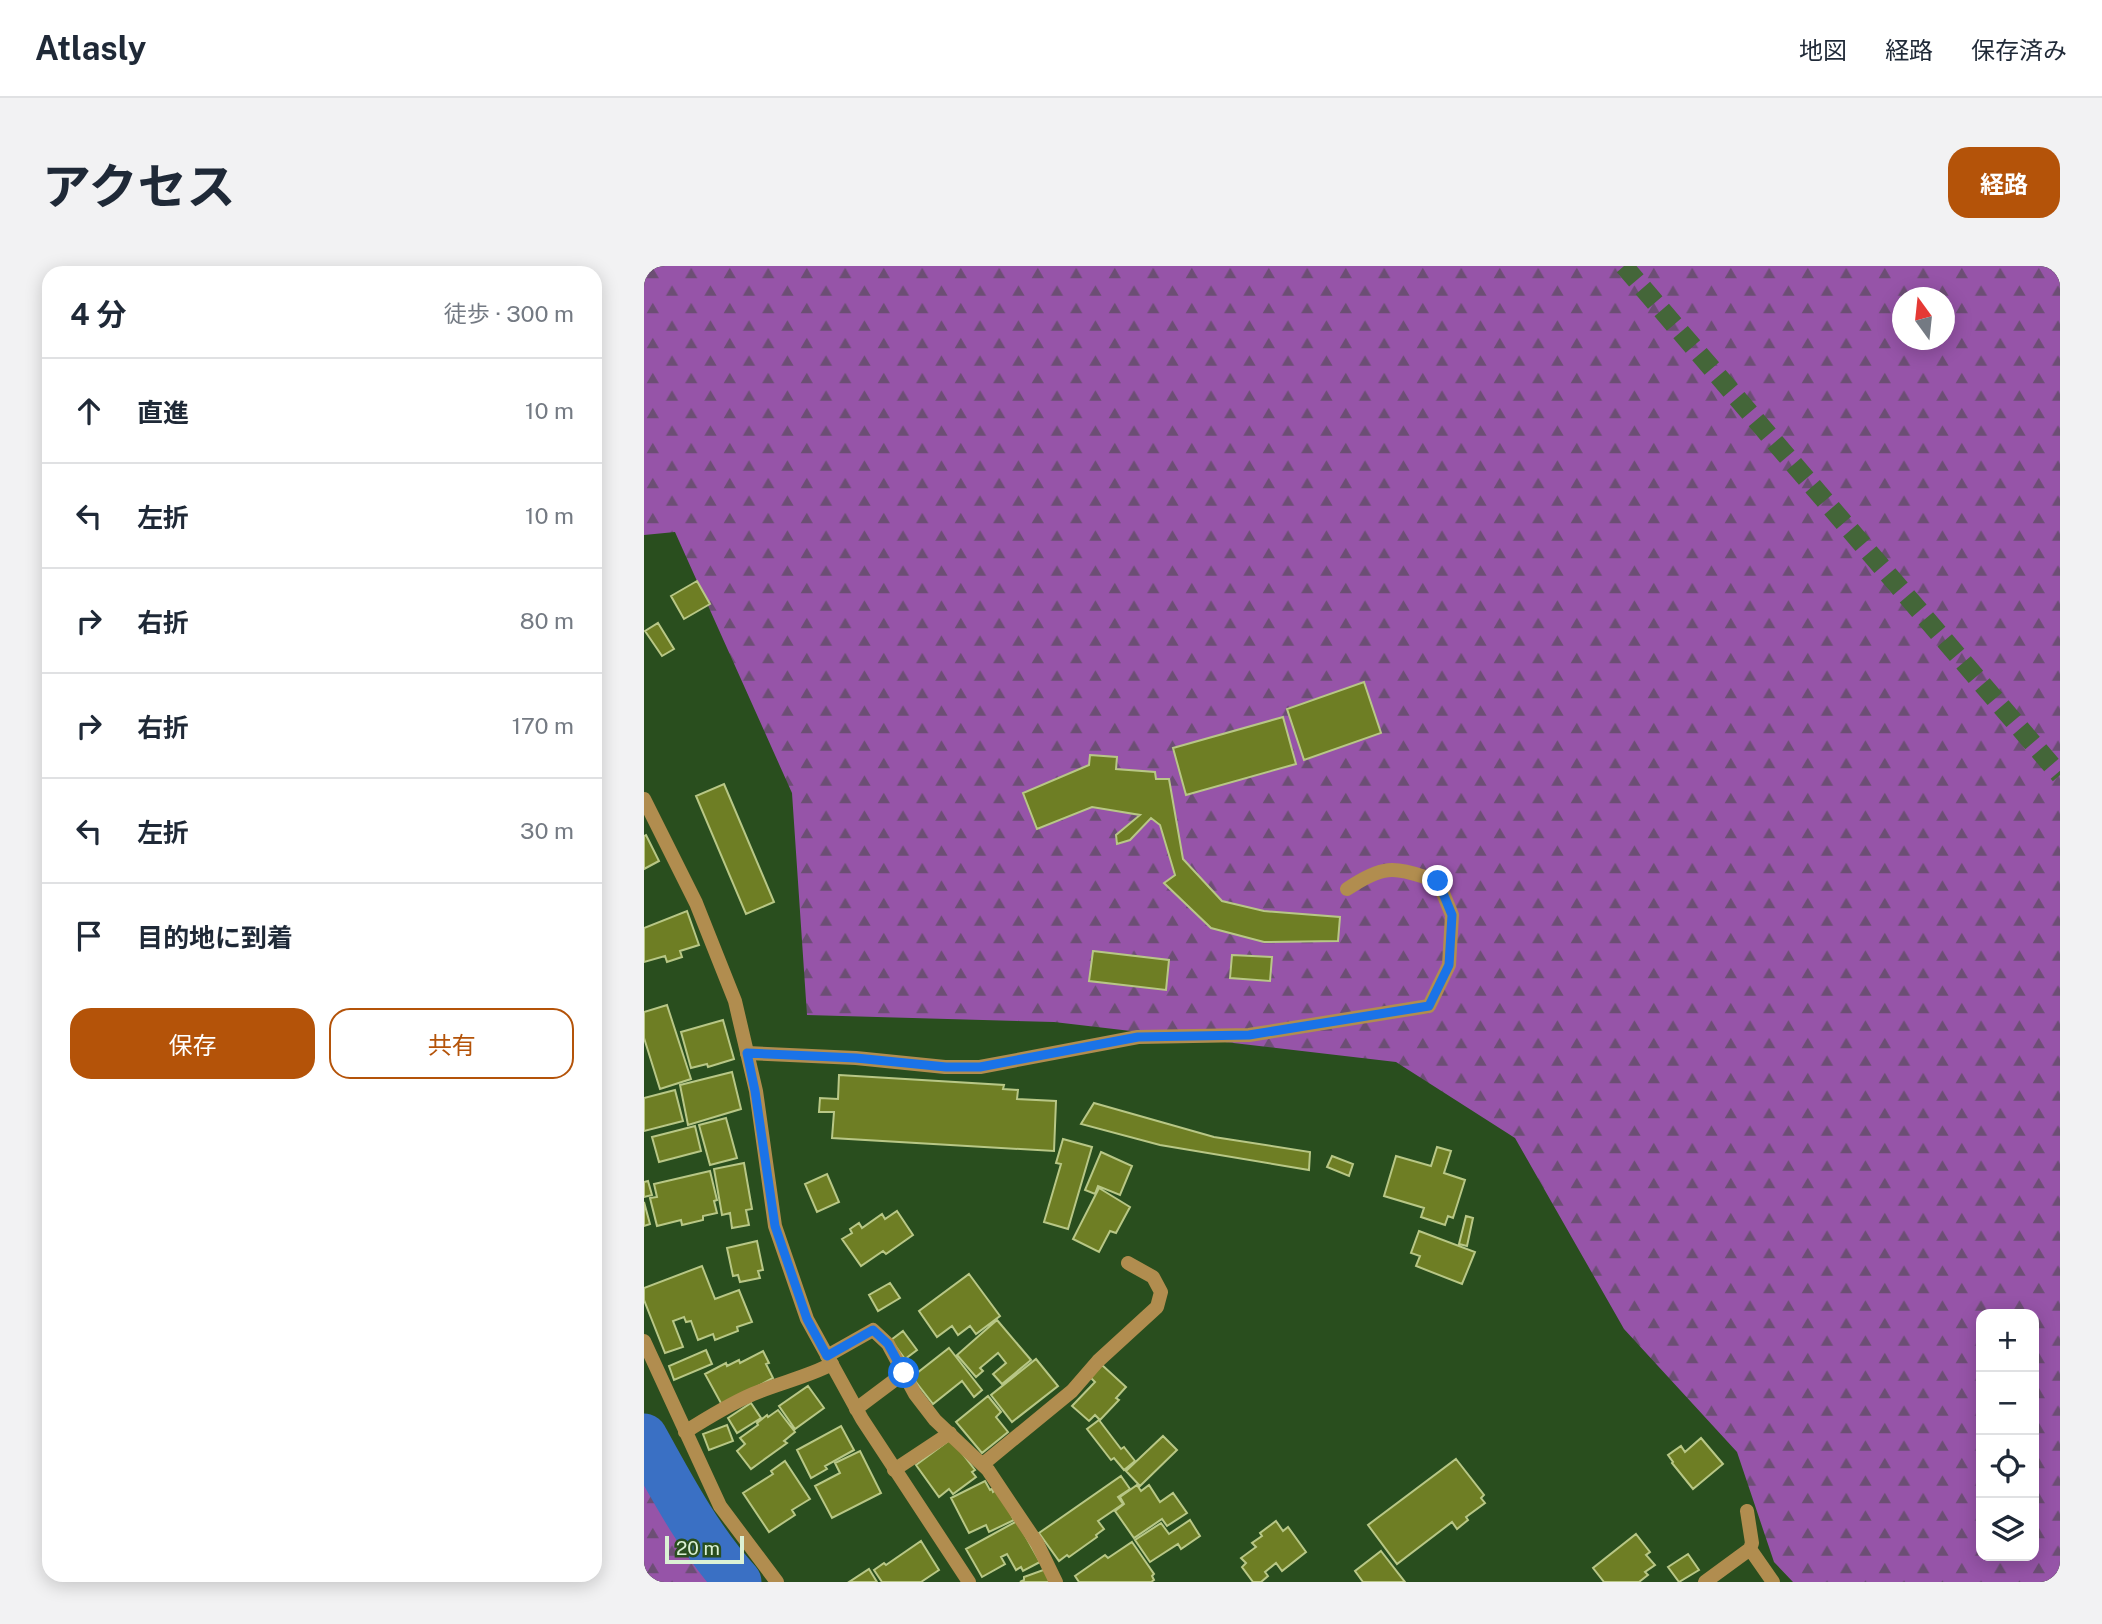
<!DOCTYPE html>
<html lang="ja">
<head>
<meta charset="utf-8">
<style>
	body { margin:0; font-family:"Public Sans","Noto Sans JP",sans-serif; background:#f2f2f3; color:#1f2937 }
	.controls { position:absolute; right:21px; bottom:21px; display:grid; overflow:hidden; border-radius:14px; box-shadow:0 4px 18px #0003 }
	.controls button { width:63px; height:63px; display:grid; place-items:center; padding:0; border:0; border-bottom:2px solid #e0e1e3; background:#fff; color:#1f2937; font:35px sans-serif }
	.compass { position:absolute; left:1248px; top:21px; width:63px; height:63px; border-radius:50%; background:#fff; box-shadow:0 4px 18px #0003; rotate:345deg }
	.scale { position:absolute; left:21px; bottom:18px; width:79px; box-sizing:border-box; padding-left:7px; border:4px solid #dbf1d5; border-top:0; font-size:19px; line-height:24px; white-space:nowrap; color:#dbf1d5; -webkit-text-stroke:5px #294e1e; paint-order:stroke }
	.stop { position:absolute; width:21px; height:21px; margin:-16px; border:5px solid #1a73e8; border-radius:50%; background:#fff }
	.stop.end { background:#1a73e8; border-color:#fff; box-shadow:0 2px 7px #0008 }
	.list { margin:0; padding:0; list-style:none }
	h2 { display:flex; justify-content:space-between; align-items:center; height:91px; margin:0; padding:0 28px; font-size:30px }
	h2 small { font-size:23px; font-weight:400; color:#747a83 }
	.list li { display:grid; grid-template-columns:46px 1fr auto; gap:21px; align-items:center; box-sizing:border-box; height:105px; padding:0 28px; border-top:2px solid #e0e1e3 }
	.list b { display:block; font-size:26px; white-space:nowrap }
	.list em { font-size:23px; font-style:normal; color:#747a83 }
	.actions { display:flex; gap:14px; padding:21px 28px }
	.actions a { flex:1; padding:16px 0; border:2px solid #b45309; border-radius:21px; text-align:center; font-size:24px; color:#b45309 }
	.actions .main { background:#b45309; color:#fff }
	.icon { flex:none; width:38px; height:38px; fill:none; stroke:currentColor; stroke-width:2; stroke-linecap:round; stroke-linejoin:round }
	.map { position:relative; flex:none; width:1416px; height:1316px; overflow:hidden; border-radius:21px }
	header { display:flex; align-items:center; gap:42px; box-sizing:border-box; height:98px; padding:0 35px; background:#fff; border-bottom:2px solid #e0e1e3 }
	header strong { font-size:33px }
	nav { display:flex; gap:38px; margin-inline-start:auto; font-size:24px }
	.intro { display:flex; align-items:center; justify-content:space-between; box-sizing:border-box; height:168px; padding:0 42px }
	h1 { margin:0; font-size:49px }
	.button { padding:18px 32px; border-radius:21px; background:#b45309; color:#fff; font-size:24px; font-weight:700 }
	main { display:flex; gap:42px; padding:0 42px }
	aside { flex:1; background:#fff; border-radius:21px; box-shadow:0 4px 18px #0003 }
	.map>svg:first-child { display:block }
	.forest { fill:url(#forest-firs); fill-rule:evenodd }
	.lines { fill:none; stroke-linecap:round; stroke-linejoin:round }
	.river { stroke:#3a70c4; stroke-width:47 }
	.building { fill:#6e7e24; stroke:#b8c786; stroke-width:2 }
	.trunk-tunnel { stroke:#446639; stroke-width:19; stroke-dasharray:19 10; stroke-linecap:butt }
	.minor { stroke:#b18d4f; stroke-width:14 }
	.tertiary { stroke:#b18d4f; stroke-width:14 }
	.route { stroke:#1a73e8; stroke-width:9 }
</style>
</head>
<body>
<header>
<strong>Atlasly</strong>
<nav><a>地図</a><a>経路</a><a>保存済み</a></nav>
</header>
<div class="intro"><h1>アクセス</h1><a class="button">経路</a></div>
<main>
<aside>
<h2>4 分<small>徒歩 · 300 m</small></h2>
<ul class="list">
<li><svg class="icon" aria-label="ahead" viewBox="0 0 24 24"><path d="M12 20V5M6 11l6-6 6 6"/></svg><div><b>直進</b></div><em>10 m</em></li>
<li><svg class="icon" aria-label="left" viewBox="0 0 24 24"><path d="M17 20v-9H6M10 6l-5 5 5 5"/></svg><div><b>左折</b></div><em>10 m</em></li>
<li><svg class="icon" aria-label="right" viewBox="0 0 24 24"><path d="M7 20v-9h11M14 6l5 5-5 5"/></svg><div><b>右折</b></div><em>80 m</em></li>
<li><svg class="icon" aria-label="right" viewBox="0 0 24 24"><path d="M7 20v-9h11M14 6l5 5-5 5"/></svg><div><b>右折</b></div><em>170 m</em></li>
<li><svg class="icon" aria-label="left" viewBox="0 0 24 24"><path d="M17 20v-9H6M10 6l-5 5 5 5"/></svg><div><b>左折</b></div><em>30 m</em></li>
<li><svg class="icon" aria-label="arrive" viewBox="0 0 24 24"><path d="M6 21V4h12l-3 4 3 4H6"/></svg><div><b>目的地に到着</b></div></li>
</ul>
<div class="actions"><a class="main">保存</a><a>共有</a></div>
</aside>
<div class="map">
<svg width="1416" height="1316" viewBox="0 0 1416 1316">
	<defs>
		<pattern id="forest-firs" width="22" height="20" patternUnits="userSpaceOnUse" patternTransform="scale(1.75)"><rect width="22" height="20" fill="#9654a8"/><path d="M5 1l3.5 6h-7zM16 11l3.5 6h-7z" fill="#6c4e74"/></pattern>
	</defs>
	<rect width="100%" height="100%" fill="#294e1e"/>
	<path class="forest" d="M 0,0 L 1416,0 L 1416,1316 L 1149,1316 L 1130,1296 L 1093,1186 L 980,1063 L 871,872 L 752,796 L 410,756 L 163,749 L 148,527 L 31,266 L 0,269 ZM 1258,32 L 1300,32 L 1300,74 L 1258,74 ZM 1337,1048 L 1390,1048 L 1390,1290 L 1337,1290 Z
		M 0,1157 L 65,1316 L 0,1316 Z"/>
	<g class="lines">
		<path class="river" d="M 0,1171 C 28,1222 55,1273 94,1316"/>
	</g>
	<path class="building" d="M 53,315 L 66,338 L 40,353 L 27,330 Z
		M 14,357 L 30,383 L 18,390 L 1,365 Z
		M 720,416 L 737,467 L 660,494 L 643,443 Z
		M 639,451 L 652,498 L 542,529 L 529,482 Z
		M 446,489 L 473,491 L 472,503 L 511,506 L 512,513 L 525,513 L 539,593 L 578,635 L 620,645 L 696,651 L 694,675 L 620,676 L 567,662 L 520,617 L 531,609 L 516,559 L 507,552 L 486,574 L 473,578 L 472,569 L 496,549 L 448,541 L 393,563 L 379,527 L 445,499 Z
		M 80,518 L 130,636 L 102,648 L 52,530 Z
		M 2,569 L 15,595 L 0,603 L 0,570 Z
		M 43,645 L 55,679 L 36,685 L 38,691 L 23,696 L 21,690 L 0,696 L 0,662 Z
		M 449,685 L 525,694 L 522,724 L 445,715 Z
		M 588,689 L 628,691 L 626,715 L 586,712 Z
		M 23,739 L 47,813 L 16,823 L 0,772 L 0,746 Z
		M 79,754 L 90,793 L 64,801 L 63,798 L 47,802 L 37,766 Z
		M 88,806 L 97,843 L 44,859 L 36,819 Z
		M 195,809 L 360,819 L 359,823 L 374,824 L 373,833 L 412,835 L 410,885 L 188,872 L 190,846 L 175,846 L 176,832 L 194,833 Z
		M 31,824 L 39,855 L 0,865 L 0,832 Z
		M 450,837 L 570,871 L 666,886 L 665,904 L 516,879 L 437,858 Z
		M 82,852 L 93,892 L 66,899 L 55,859 Z
		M 51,860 L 57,885 L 15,896 L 8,871 Z
		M 419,873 L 448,881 L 424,963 L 400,956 L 417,898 L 412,897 Z
		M 793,881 L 807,885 L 800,907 L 821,914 L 809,952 L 804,950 L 801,959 L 777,951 L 780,942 L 740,930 L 752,890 L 787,900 Z
		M 457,886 L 488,900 L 476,929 L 454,920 L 451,928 L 441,924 Z
		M 688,890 L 709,898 L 705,910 L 683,901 Z
		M 100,897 L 108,943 L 102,944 L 105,959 L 88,962 L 86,947 L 78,949 L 70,903 Z
		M 66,905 L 73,934 L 70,935 L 73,947 L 59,950 L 59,954 L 38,959 L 37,954 L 13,960 L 6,932 L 13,931 L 10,918 Z
		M 183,908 L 195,936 L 173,946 L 161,918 Z
		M 4,915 L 8,929 L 0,931 L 0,916 Z
		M 455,922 L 486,941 L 472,967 L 466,965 L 455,986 L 429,973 Z
		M 0,936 L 6,958 L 0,960 Z
		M 253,945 L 269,969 L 242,988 L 239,985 L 217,1000 L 198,973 L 208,967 L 206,963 L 215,957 L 218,962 L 238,948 L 241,953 Z
		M 822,950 L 829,952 L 823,980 L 815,978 Z
		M 775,965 L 831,986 L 818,1018 L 772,1000 L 776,990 L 767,987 Z
		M 113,975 L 119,1004 L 114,1005 L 116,1012 L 96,1016 L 94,1009 L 89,1010 L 83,982 Z
		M 58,1000 L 71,1033 L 95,1024 L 108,1056 L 93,1061 L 94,1065 L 71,1074 L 69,1068 L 54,1074 L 47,1055 L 42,1056 L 40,1051 L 29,1055 L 39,1081 L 21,1087 L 0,1034 L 0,1022 Z
		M 325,1008 L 356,1050 L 332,1068 L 326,1060 L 314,1069 L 308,1060 L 293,1071 L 275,1045 Z
		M 246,1017 L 256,1032 L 234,1045 L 225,1029 Z
		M 353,1054 L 387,1094 L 358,1118 L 349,1108 L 362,1097 L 354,1087 L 336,1102 L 339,1105 L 332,1111 L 313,1089 Z
		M 259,1065 L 273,1084 L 261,1093 L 247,1074 Z
		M 305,1082 L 338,1124 L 330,1131 L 318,1115 L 289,1138 L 268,1111 Z
		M 62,1084 L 68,1098 L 30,1114 L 25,1100 Z
		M 119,1085 L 125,1097 L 122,1098 L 129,1112 L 78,1139 L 61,1108 L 82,1097 L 83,1100 L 95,1094 L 96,1097 Z
		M 392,1093 L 414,1120 L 368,1156 L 347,1129 Z
		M 458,1099 L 482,1121 L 472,1132 L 475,1134 L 456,1154 L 451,1149 L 445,1155 L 428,1140 L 451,1116 L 446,1111 Z
		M 164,1120 L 180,1142 L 151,1163 L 135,1140 Z
		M 344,1130 L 357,1146 L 352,1151 L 364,1166 L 338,1187 L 312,1156 Z
		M 107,1137 L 117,1152 L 93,1167 L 84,1152 Z
		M 134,1144 L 151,1166 L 140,1175 L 143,1177 L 107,1203 L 93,1185 L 101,1178 L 96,1172 L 114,1159 L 113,1157 L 123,1149 L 124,1151 Z
		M 455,1154 L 477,1183 L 480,1181 L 491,1195 L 480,1204 L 470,1192 L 467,1194 L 443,1163 Z
		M 83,1159 L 89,1175 L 65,1184 L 59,1168 Z
		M 197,1160 L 210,1184 L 181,1200 L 183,1203 L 167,1212 L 153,1184 Z
		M 519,1170 L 533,1184 L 496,1220 L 482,1205 Z
		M 1057,1172 L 1079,1198 L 1049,1223 L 1028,1197 L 1029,1196 L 1024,1189 L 1037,1180 L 1041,1186 Z
		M 307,1173 L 331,1204 L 328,1206 L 332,1211 L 309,1228 L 305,1223 L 295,1231 L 272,1199 Z
		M 216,1185 L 237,1227 L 188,1252 L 171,1220 L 196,1207 L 191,1197 Z
		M 812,1193 L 840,1229 L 837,1232 L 841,1237 L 822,1251 L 824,1254 L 813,1263 L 808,1256 L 753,1298 L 724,1259 Z
		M 141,1195 L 166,1233 L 148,1244 L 151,1249 L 125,1266 L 99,1227 L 129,1208 L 127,1205 Z
		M 477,1210 L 486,1223 L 474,1231 L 479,1238 L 454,1255 L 460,1263 L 452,1269 L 453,1271 L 425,1291 L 423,1289 L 415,1295 L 395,1267 Z
		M 341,1215 L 346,1224 L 348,1223 L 349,1226 L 354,1223 L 370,1254 L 345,1266 L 342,1259 L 325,1267 L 307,1232 Z
		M 493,1219 L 497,1225 L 505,1219 L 516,1236 L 529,1227 L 543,1247 L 523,1260 L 518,1253 L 490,1272 L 471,1245 L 480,1238 L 476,1231 Z
		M 546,1254 L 556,1270 L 537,1283 L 534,1278 L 506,1296 L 491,1274 L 517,1257 L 525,1268 Z
		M 373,1255 L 396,1296 L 379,1305 L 377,1301 L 372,1304 L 363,1288 L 357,1291 L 361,1298 L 338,1311 L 322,1283 Z
		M 632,1255 L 639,1265 L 644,1261 L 662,1286 L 638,1305 L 632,1297 L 621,1306 L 624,1310 L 617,1316 L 609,1316 L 598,1301 L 602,1297 L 597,1292 L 612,1281 L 608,1277 L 618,1270 L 616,1267 Z
		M 992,1268 L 1006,1286 L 1002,1289 L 1011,1299 L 1001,1306 L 1004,1309 L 995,1316 L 960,1316 L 949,1302 Z
		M 277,1275 L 295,1304 L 277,1316 L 238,1316 L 230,1304 L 240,1297 L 242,1299 Z
		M 488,1276 L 510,1308 L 508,1310 L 510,1314 L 507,1316 L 435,1316 L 431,1310 L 461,1289 L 464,1292 Z
		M 737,1285 L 761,1316 L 719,1316 L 711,1305 Z
		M 1044,1288 L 1055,1304 L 1035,1316 L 1024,1301 Z
		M 225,1303 L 233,1316 L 205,1316 Z
		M 402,1303 L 407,1316 L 376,1316 L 380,1314 L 380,1311 Z"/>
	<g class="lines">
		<path class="trunk-tunnel" d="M 980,0 L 1416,509"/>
		<path class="minor" d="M 103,787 L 212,792 L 301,801 L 336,801 L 494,771 L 605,769 L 785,740 L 805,699 L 808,649 L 794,615 C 751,602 743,596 703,623
			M 0,1075 L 76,1240 L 133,1316
			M 183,1090 L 229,1064 L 244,1078 L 271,1128 L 291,1154 L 344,1204 L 393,1277 L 412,1316
			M 212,1143 L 260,1107
			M 41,1166 C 63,1152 86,1138 109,1128 C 135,1117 163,1111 188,1098
			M 339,1198 L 428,1125 L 454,1095 L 513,1041 L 517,1026 L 509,1011 L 484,997
			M 250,1204 L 306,1167
			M 1103,1245 L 1108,1277 L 1106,1283 L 1129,1316
			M 1061,1316 L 1106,1283"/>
		<path class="tertiary" d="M 0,533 L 52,637 L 91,735 L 112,825 L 131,960 L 163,1053 L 218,1153 L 325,1316"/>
	</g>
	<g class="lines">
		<path class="route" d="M 260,1107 L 244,1078 L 229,1064 L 183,1090 L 163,1053 L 131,960 L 111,825 L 103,787 L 212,792 L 302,801 L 336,801 L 494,771 L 605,769 L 785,740 L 805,699 L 808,649 L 794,615"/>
	</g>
</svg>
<div class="controls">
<button>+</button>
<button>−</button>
<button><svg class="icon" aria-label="locate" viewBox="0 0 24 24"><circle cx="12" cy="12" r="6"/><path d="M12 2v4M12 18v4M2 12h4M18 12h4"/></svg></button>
<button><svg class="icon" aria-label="layers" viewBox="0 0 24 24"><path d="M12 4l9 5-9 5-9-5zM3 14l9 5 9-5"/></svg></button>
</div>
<svg class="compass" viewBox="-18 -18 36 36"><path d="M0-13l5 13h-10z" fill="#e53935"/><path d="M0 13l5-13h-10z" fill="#747a83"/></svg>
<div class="scale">20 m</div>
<div class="stop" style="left:260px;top:1107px"></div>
<div class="stop end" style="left:794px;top:615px"></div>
</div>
</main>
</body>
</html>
